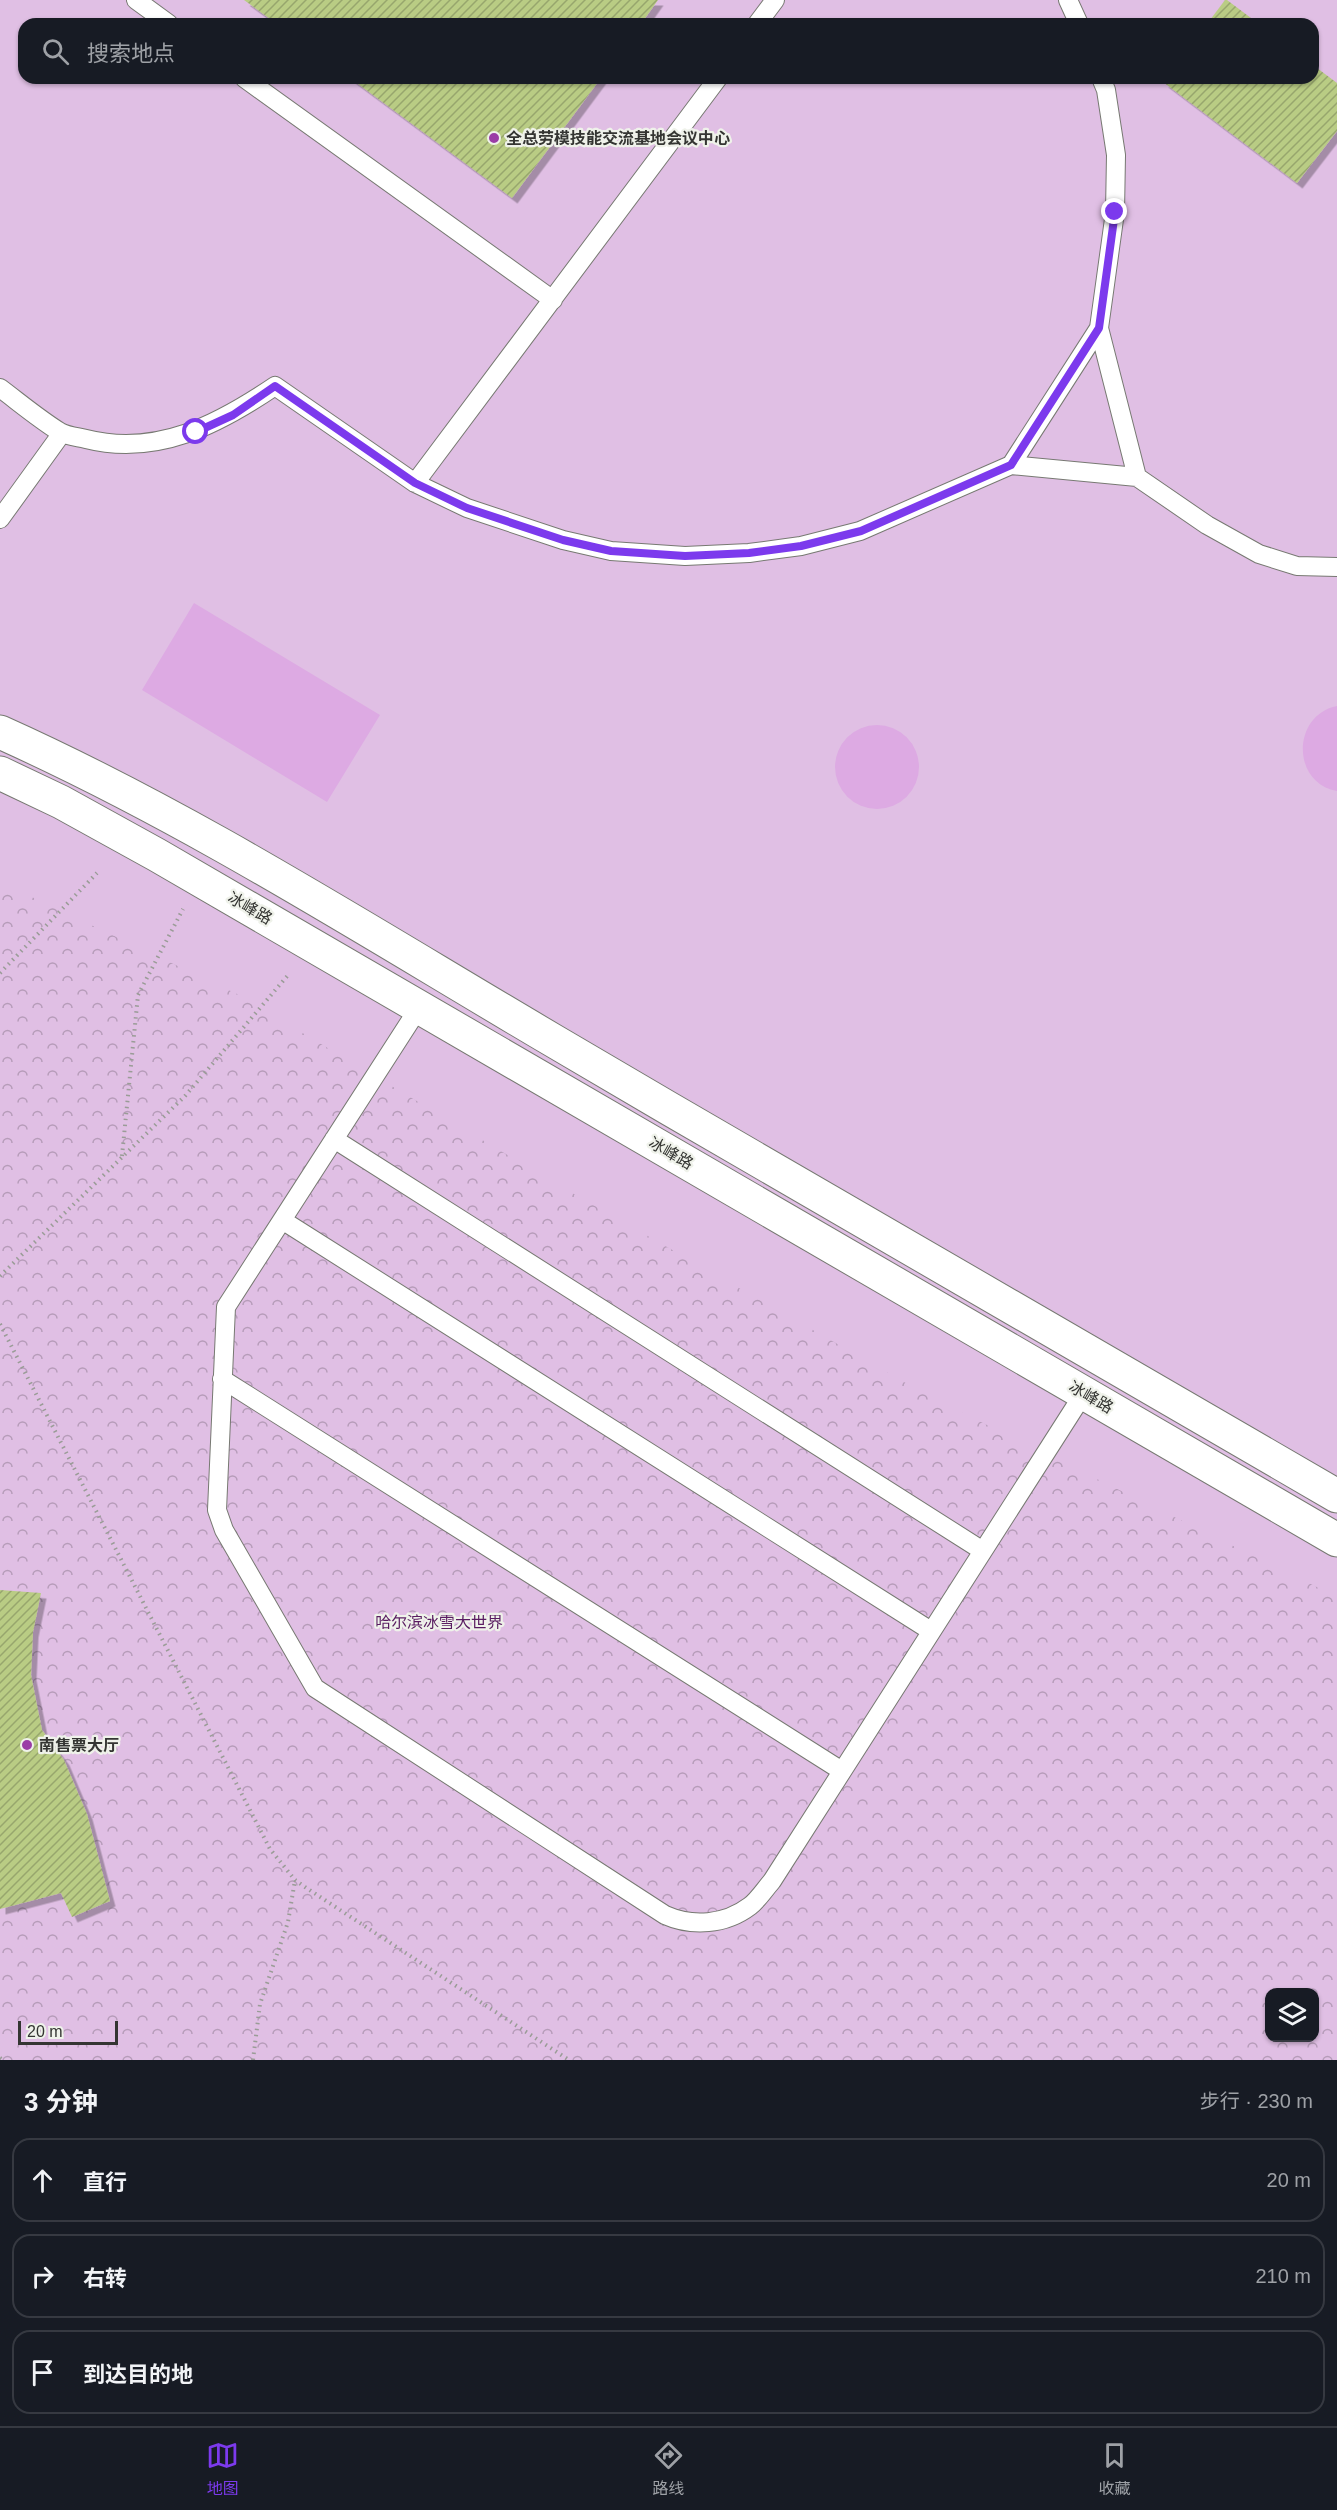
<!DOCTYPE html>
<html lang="zh">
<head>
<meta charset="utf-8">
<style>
	body { margin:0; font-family:Helvetica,"Noto Sans SC",sans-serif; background:#20242c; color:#f1f3f6 }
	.controls { position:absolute; right:18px; bottom:18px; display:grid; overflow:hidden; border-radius:12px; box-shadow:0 2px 4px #0004 }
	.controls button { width:54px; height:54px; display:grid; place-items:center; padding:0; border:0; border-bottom:2px solid #363941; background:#171b24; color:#f1f3f6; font:30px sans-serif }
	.scale { position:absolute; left:18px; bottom:15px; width:100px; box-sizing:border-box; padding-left:6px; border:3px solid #343532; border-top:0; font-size:16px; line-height:21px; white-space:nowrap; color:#343532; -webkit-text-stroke:4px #eff2ea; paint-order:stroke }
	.stop { position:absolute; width:18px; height:18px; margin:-14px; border:4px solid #7c3aed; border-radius:50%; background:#fff }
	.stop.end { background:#7c3aed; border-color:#fff; box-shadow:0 2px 6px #0008 }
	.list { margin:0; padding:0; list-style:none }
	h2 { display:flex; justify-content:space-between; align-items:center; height:78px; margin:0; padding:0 24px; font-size:26px }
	h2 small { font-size:20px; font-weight:400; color:#9ea1a6 }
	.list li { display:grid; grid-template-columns:39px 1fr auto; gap:18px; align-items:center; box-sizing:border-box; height:84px; margin:0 12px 12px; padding:0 12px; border:2px solid #363941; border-radius:18px }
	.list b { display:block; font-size:22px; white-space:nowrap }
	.list em { font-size:20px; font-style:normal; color:#9ea1a6 }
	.icon { flex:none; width:33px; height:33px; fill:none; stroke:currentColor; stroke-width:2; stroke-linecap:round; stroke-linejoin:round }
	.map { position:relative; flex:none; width:1337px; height:2060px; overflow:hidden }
	.search { position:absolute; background:#171b24; box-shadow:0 2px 4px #0004; left:18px; right:18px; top:18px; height:66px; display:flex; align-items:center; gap:15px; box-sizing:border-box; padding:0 21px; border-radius:18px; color:#9ea1a6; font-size:22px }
	.sheet { height:366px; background:#171b24 }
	nav { display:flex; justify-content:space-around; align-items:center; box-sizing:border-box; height:84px; border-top:2px solid #363941; background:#171b24; font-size:16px; color:#9ea1a6 }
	nav a { display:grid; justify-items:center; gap:3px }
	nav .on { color:#7c3aed }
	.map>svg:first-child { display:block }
	.grass { fill:#e0bfe4; fill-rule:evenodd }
	.park { fill:url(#park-crowns); fill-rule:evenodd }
	.water { fill:#ddaae3 }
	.building { fill:url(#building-hatch); filter:url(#shadow) }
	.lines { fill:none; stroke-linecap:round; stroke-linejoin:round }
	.service-casing { stroke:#777972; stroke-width:20 }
	.tertiary-casing { stroke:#777972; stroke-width:35 }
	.path { stroke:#9a9c97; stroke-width:4; stroke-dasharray:1.5 4.5; stroke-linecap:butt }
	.service { stroke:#fff; stroke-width:18 }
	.tertiary { stroke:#fff; stroke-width:33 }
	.route { stroke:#7c3aed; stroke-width:8 }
	.poi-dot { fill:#9a3da6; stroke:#eff2ea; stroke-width:2 }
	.labels { text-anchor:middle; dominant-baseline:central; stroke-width:4.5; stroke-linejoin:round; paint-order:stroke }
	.poi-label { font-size:16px; font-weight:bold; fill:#343532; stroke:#eff2ea; text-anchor:start }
	.street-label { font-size:16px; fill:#343532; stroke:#eff2ea }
	.park-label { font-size:16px; fill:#591c61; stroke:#eff2ea }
</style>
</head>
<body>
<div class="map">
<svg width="1337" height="2060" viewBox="0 0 1337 2060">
	<defs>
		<pattern id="park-crowns" width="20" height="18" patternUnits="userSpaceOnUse" patternTransform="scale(1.5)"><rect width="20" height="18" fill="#e0bfe4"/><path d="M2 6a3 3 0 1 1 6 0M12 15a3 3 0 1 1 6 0" fill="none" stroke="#b69cb9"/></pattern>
		<pattern id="building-hatch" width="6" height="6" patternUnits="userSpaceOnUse" patternTransform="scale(1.5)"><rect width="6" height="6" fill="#b9cc84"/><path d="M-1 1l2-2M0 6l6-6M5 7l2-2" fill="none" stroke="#97a66d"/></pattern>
		<filter id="shadow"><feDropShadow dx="5.5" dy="5.5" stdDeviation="0" flood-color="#0004"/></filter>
	</defs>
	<rect width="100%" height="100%" fill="#eff2ea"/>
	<path class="grass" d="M 0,0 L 1337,0 L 1337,2060 L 0,2060 ZM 24,24 L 1313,24 L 1313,78 L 24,78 ZM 1270,1992 L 1314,1992 L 1314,2038 L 1270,2038 Z"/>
	<path class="park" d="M 0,882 L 237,994 L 546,1178 L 932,1398 L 1337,1597 L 1337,2060 L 0,2060 ZM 1270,1992 L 1314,1992 L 1314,2038 L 1270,2038 Z"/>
	<path class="water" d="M 194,603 L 380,715 L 327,802 L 142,690 Z
		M 1337,706 L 1337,791 C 1291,783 1292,715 1337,706 Z
		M835 767a42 42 0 1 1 84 0a42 42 0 1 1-84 0Z"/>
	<path class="building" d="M 244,0 L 658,0 L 641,24 L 277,24 Z
		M 1225,0 L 1227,0 L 1259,24 L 1207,24 Z
		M 1313,65 L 1337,83 L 1337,131 L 1297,183 L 1163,82 L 1167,78 L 1313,78 Z
		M 350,78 L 601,78 L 512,198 Z
		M 0,1590 L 41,1593 L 33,1632 L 31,1675 L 42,1730 L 64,1760 L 87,1814 L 110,1901 L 72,1917 L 61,1893 L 0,1909 Z"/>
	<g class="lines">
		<g class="service-casing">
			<path id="service" d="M 136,0 L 169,24
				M 1068,0 L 1079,24
				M 757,24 L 775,0
				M 244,78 L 553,300
				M 1101,78 L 1106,90 L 1116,155 L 1115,212 L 1099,328 L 1137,477
				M 0,388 C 20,403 39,419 60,432 C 67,436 78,437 86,439 C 157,457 219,424 275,386 L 415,483 L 467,508 L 563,540 L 611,551 L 685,556 L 749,553 L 801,546 L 860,531 L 1011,465 L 1137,477 L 1207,525 L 1259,554 L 1297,566 L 1337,567
				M 1011,465 L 1099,328
				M 415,483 L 718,78
				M 0,519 L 62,433
				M 420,1006 L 226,1307 L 217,1510 L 224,1530 L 315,1688 L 665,1915 C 692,1927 725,1925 750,1906 C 758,1900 765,1889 772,1881 L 1084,1393
				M 334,1139 L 983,1551
				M 282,1220 L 931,1631
				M 222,1379 L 842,1771"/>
		</g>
		<g class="tertiary-casing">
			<path id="tertiary" d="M 0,732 C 192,818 372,934 554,1041 C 814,1194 1075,1345 1337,1496
				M 0,773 L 61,802 L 157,855 L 1337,1540"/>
		</g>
		<path class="path" d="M 0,973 L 97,873
			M 122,1156 L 138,995 L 183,909
			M 0,1276 L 185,1096 L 289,974
			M 0,1324 L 270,1849 L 295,1880 L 305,1887 L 569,2060
			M 0,2058 L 3,2060
			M 253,2060 L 260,2004 L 288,1922 L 295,1880"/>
		<use href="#service" class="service"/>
		<use href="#tertiary" class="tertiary"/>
	</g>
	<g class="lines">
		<path class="route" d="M 196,432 L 233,415 L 275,386 L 415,483 L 467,508 L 563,540 L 611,551 L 685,556 L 749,553 L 801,546 L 861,531 L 1011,465 L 1099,328 L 1115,212"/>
	</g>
	<g class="poi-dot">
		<circle cx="494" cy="138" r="6"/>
		<circle cx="27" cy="1745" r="6"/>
	</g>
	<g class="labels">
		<g class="poi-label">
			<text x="506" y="138">全总劳模技能交流基地会议中心</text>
			<text x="39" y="1745">南售票大厅</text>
		</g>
		<g class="street-label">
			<text transform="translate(250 908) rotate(30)">冰峰路</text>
			<text transform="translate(671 1153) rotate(30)">冰峰路</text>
			<text transform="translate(1091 1397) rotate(30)">冰峰路</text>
		</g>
		<g class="park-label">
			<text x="439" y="1622">哈尔滨冰雪大世界</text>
		</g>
	</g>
</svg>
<div class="controls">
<button><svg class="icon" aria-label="layers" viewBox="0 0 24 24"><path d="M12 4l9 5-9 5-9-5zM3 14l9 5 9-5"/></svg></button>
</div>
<div class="scale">20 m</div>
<div class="stop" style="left:196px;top:432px"></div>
<div class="stop end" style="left:1115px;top:212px"></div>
<div class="search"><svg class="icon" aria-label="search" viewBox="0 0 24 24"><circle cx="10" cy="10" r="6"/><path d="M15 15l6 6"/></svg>搜索地点</div>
</div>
<section class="sheet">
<h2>3 分钟<small>步行 · 230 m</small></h2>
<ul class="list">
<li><svg class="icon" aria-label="ahead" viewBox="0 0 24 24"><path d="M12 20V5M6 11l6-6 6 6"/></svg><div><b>直行</b></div><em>20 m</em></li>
<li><svg class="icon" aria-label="right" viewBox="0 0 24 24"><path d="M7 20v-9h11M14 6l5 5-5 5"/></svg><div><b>右转</b></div><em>210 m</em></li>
<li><svg class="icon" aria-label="arrive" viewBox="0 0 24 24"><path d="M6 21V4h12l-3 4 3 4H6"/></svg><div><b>到达目的地</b></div></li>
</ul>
</section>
<nav>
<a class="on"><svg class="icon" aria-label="map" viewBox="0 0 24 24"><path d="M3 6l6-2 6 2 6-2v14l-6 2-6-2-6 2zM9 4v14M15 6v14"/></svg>地图</a>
<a><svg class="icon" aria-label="directions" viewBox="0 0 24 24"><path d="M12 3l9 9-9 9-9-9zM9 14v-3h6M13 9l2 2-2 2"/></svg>路线</a>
<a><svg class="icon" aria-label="saved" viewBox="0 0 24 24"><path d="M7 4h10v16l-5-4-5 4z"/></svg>收藏</a>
</nav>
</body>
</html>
